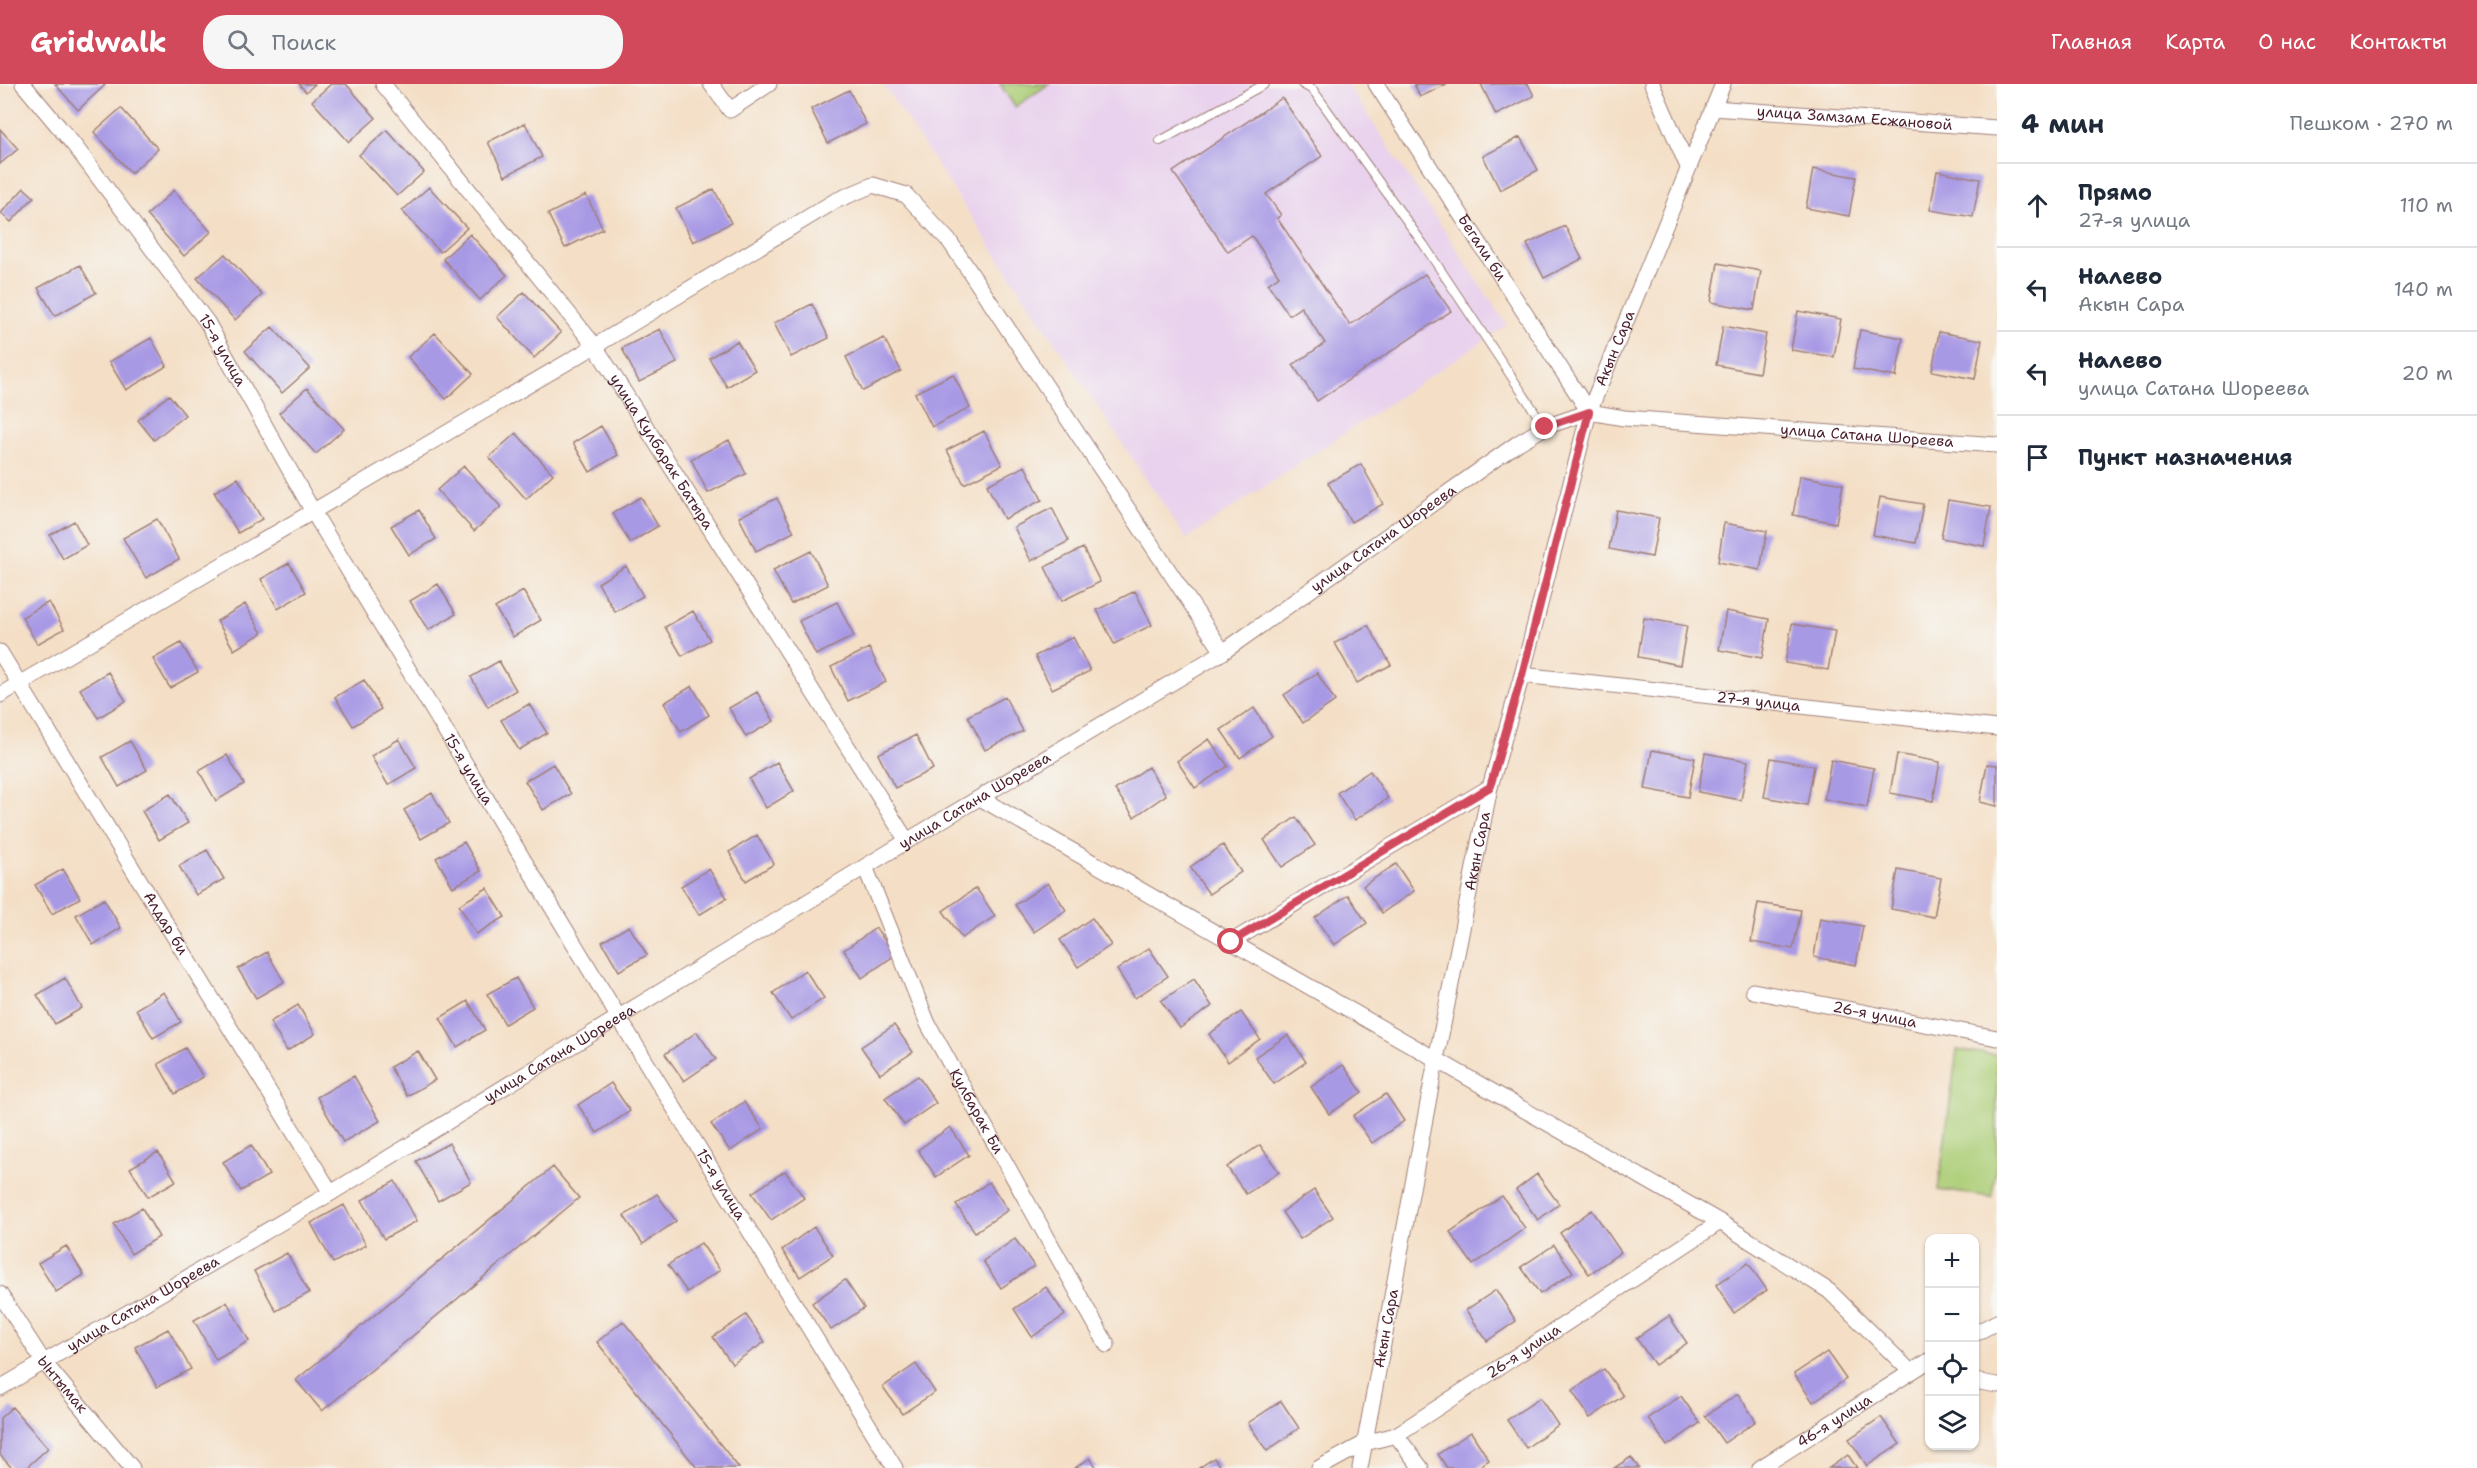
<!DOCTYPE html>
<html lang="ru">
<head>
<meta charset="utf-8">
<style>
	body { margin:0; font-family:"Shantell Sans",sans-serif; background:#f6f6f7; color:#1f2937 }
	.controls { position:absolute; right:18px; bottom:18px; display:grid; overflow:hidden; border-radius:12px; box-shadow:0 2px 4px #0004 }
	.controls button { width:54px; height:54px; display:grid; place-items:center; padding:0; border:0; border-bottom:2px solid #e0e1e3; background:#fff; color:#1f2937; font:30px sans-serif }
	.stop { position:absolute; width:18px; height:18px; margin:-14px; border:4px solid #d1495b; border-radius:50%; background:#fff }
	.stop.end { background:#d1495b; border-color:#fff; box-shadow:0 2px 6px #0008 }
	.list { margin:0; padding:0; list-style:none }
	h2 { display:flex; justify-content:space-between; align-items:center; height:78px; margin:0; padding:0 24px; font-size:26px }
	h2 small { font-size:20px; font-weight:400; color:#747a83 }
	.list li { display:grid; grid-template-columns:39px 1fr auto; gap:18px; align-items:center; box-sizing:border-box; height:84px; padding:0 24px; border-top:2px solid #e0e1e3 }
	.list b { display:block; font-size:22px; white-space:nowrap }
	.list p { margin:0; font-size:20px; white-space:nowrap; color:#747a83 }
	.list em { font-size:20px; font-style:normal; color:#747a83 }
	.icon { flex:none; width:33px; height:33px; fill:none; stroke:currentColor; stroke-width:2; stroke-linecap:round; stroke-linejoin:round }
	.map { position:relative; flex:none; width:1997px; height:1384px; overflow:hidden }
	header { display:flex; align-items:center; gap:36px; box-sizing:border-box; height:84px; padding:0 30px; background:#d1495b; color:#fff }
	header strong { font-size:28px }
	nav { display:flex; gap:33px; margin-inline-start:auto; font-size:21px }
	.search { width:420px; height:54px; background:#f6f6f7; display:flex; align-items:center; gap:15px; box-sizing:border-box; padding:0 21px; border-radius:24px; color:#747a83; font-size:22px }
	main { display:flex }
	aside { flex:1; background:#fff }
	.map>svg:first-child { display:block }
	.built { fill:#e9d2ed }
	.green { fill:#abcd75; stroke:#7a7650; stroke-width:1.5 }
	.building { fill:#a899e5 }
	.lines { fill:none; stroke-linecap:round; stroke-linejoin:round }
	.service-casing { stroke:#9f7f78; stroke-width:10 }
	.minor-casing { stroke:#9f7f78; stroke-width:17 }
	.service { stroke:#fff; stroke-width:8 }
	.minor { stroke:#fff; stroke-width:15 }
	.route { stroke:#d1495b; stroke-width:8 }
	.labels { text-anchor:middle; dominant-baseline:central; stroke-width:4.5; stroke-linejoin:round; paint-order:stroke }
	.street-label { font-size:15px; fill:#4a1f2b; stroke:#f6f6f2 }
</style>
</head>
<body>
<header>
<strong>Gridwalk</strong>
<div class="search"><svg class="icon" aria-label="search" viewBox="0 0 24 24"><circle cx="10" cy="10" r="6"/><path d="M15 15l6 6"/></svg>Поиск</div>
<nav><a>Главная</a><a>Карта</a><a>О нас</a><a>Контакты</a></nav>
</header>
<main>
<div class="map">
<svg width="1997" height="1384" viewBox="0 0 1997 1384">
	<rect width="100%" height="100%" fill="#f6f6f2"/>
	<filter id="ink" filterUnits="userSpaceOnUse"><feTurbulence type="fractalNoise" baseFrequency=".0167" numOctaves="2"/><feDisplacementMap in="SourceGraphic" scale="12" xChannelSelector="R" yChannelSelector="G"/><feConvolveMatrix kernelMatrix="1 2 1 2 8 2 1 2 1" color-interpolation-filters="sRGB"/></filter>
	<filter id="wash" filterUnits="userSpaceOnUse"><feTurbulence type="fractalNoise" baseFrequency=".008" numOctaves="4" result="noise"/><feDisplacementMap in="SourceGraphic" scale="24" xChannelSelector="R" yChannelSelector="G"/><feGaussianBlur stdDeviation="1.35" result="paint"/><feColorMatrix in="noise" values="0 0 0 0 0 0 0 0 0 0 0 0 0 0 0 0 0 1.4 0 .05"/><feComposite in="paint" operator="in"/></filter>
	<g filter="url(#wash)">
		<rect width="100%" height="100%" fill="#f4dfc6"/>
		<path class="built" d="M 883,0 L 1347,0 L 1507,241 L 1186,455 Z"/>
		<path class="green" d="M 1000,0 L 1049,0 L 1015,23 Z
			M 1957,966 L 1997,971 L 1997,1075 L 1992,1113 L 1938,1106 Z"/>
		<g id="blocks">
			<path class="building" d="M 55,0 L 104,0 L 105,1 L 78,26 Z
				M 299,0 L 315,0 L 306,8 Z
				M 331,0 L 346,0 L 376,34 L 349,58 L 312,17 Z
				M 1414,0 L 1447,0 L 1420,13 Z
				M 1481,0 L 1528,0 L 1534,12 L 1496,31 Z
				M 849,6 L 866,40 L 828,59 L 811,25 Z
				M 1282,14 L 1322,72 L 1266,110 L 1281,131 L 1277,134 L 1350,241 L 1425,190 L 1451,227 L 1317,317 L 1293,281 L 1325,259 L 1301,223 L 1289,231 L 1268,200 L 1279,192 L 1252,152 L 1228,168 L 1173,88 Z
				M 121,24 L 158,65 L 131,89 L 94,48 Z
				M 525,39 L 542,73 L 505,92 L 488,58 Z
				M 0,45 L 18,65 L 0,80 Z
				M 387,46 L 424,88 L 397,112 L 359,71 Z
				M 1520,53 L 1538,86 L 1500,106 L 1483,72 Z
				M 1813,85 L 1856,93 L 1849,132 L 1806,124 Z
				M 1937,87 L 1980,95 L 1973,133 L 1930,126 Z
				M 429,103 L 467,144 L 440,168 L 402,127 Z
				M 24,104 L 34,113 L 11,138 L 1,129 Z
				M 714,105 L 731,139 L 693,158 L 676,124 Z
				M 174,106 L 211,148 L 184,172 L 147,131 Z
				M 586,111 L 603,145 L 565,164 L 548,130 Z
				M 1565,142 L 1582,175 L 1544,194 L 1527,160 Z
				M 470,150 L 507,191 L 480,216 L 443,175 Z
				M 225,170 L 262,211 L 235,236 L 197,194 Z
				M 1718,179 L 1761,187 L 1754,226 L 1711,218 Z
				M 80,181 L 96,209 L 55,232 L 38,204 Z
				M 524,208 L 561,249 L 534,274 L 497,233 Z
				M 812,220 L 829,254 L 791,273 L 774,239 Z
				M 1798,227 L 1841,235 L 1834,273 L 1791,266 Z
				M 1723,242 L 1766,250 L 1759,289 L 1716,281 Z
				M 272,243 L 310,284 L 282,309 L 245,267 Z
				M 660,245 L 677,279 L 639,298 L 622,264 Z
				M 1860,246 L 1903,254 L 1896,293 L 1853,285 Z
				M 1939,248 L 1982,256 L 1975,295 L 1932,287 Z
				M 435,249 L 473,290 L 446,315 L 408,273 Z
				M 151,254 L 167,282 L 126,306 L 109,278 Z
				M 884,254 L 901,287 L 863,307 L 846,273 Z
				M 737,257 L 755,286 L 727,303 L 709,274 Z
				M 953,290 L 970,324 L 932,343 L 915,309 Z
				M 307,304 L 344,345 L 316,370 L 279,329 Z
				M 169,311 L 185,331 L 154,356 L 138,336 Z
				M 601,342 L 618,371 L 590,388 L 573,359 Z
				M 984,347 L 1002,381 L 964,400 L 947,366 Z
				M 516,349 L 553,390 L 526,415 L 489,373 Z
				M 729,356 L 746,390 L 708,409 L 691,375 Z
				M 1361,380 L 1383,420 L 1351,438 L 1328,399 Z
				M 464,382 L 501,423 L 474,447 L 437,406 Z
				M 1025,382 L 1042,416 L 1004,435 L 987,401 Z
				M 1800,392 L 1843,400 L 1836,439 L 1793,431 Z
				M 238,394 L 262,435 L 238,449 L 214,408 Z
				M 641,413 L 658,442 L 630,459 L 613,429 Z
				M 1880,413 L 1923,420 L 1916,459 L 1873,451 Z
				M 777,414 L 794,448 L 756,467 L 739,433 Z
				M 1948,416 L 1991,423 L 1984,462 L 1941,454 Z
				M 1052,424 L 1069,457 L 1031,477 L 1014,443 Z
				M 419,426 L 436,455 L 409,471 L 391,442 Z
				M 1616,426 L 1659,434 L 1652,473 L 1609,465 Z
				M 157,435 L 179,475 L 146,494 L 123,454 Z
				M 74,437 L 87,461 L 63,475 L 50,451 Z
				M 1724,439 L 1767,447 L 1760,486 L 1718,478 Z
				M 1083,464 L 1100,498 L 1062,517 L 1045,483 Z
				M 811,467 L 828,501 L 791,520 L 773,486 Z
				M 289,479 L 306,508 L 278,525 L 261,495 Z
				M 626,482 L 643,512 L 615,528 L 598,499 Z
				M 438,500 L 456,530 L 428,546 L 410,517 Z
				M 523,507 L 541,536 L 513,553 L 495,524 Z
				M 1135,507 L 1152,541 L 1114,560 L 1097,526 Z
				M 49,518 L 64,545 L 37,560 L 22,533 Z
				M 837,518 L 854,552 L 816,571 L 799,537 Z
				M 245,520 L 262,549 L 234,566 L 217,537 Z
				M 693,527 L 710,556 L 682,572 L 665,543 Z
				M 1726,527 L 1769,535 L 1762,574 L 1719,566 Z
				M 1644,534 L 1687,542 L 1680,581 L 1638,573 Z
				M 1792,540 L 1835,547 L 1828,586 L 1785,579 Z
				M 1368,541 L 1391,581 L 1357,599 L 1335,559 Z
				M 1073,553 L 1090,587 L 1052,605 L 1035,572 Z
				M 181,559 L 198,588 L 170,604 L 153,575 Z
				M 869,564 L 886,598 L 848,617 L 831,583 Z
				M 499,577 L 516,606 L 488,623 L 471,593 Z
				M 108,588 L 126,617 L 98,634 L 80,605 Z
				M 1317,589 L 1335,617 L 1303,639 L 1284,611 Z
				M 364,596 L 381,625 L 353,642 L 335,613 Z
				M 692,602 L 709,631 L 681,648 L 664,619 Z
				M 757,608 L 774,637 L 746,653 L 729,624 Z
				M 1005,613 L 1023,647 L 985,666 L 968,632 Z
				M 529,620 L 547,649 L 519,666 L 501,636 Z
				M 1254,624 L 1272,652 L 1240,674 L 1221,646 Z
				M 916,651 L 933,685 L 895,704 L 878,670 Z
				M 399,655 L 416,684 L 388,701 L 371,672 Z
				M 1209,655 L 1228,682 L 1195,704 L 1177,677 Z
				M 130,657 L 147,686 L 119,703 L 102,673 Z
				M 1652,666 L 1695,674 L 1688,713 L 1645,705 Z
				M 1705,669 L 1748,677 L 1741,716 L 1698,708 Z
				M 1897,670 L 1940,678 L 1933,717 L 1890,709 Z
				M 227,671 L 244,700 L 216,717 L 199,687 Z
				M 1771,674 L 1814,682 L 1807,721 L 1764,713 Z
				M 1831,676 L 1874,684 L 1867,723 L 1824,715 Z
				M 777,678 L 794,707 L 766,724 L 749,695 Z
				M 553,680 L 571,710 L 543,726 L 525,697 Z
				M 1987,680 L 1997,681 L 1997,722 L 1980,718 Z
				M 1148,683 L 1166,711 L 1134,733 L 1115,706 Z
				M 1370,687 L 1388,714 L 1355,736 L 1337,709 Z
				M 432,709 L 449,739 L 421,755 L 404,726 Z
				M 170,710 L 188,739 L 159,756 L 142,727 Z
				M 1296,733 L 1315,761 L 1282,783 L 1264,756 Z
				M 757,751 L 774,780 L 746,797 L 729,768 Z
				M 464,758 L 481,787 L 453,803 L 436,774 Z
				M 1223,761 L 1241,788 L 1209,810 L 1190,783 Z
				M 207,766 L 224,795 L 196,811 L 179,782 Z
				M 1396,780 L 1414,807 L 1382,829 L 1363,802 Z
				M 63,785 L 80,814 L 52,830 L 35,801 Z
				M 709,785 L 727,814 L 699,831 L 681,802 Z
				M 1898,786 L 1941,794 L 1934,833 L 1891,825 Z
				M 1048,799 L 1066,826 L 1034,848 L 1015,821 Z
				M 487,804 L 505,833 L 476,850 L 459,821 Z
				M 976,804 L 995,832 L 962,854 L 943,827 Z
				M 1348,811 L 1367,839 L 1334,861 L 1315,834 Z
				M 104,815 L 121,844 L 93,861 L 76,831 Z
				M 1758,819 L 1801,826 L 1793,865 L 1751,858 Z
				M 1092,834 L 1111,861 L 1078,883 L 1060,856 Z
				M 1820,834 L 1863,842 L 1856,881 L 1814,873 Z
				M 629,842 L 647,871 L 619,887 L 602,858 Z
				M 876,844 L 895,871 L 862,894 L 844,866 Z
				M 1149,864 L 1168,892 L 1135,914 L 1117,886 Z
				M 267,868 L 284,898 L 256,914 L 238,885 Z
				M 805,886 L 824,914 L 791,936 L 773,909 Z
				M 65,894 L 82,924 L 55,940 L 37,911 Z
				M 516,894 L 533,923 L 505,940 L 487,910 Z
				M 1194,895 L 1212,922 L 1180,944 L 1161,917 Z
				M 164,908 L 181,938 L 153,954 L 136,925 Z
				M 468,917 L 485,946 L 457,963 L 440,934 Z
				M 298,921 L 315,950 L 287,967 L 270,938 Z
				M 1241,928 L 1260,955 L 1228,978 L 1209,950 Z
				M 894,941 L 913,968 L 880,990 L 861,963 Z
				M 697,948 L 716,975 L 684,997 L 665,970 Z
				M 1288,951 L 1306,978 L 1274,1000 L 1255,973 Z
				M 185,964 L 203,993 L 175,1010 L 158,980 Z
				M 418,967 L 435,996 L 407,1012 L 390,983 Z
				M 1343,981 L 1362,1008 L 1329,1030 L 1311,1003 Z
				M 354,992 L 380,1037 L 343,1058 L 317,1013 Z
				M 918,992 L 936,1019 L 904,1041 L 885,1014 Z
				M 611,999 L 630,1027 L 597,1049 L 578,1021 Z
				M 1386,1010 L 1404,1037 L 1372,1059 L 1353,1032 Z
				M 744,1018 L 763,1045 L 730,1067 L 711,1040 Z
				M 950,1043 L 969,1071 L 936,1093 L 918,1066 Z
				M 449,1059 L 471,1098 L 438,1117 L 416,1077 Z
				M 251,1061 L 269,1091 L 241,1107 L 223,1078 Z
				M 1260,1061 L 1279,1088 L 1246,1110 L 1227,1083 Z
				M 158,1068 L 176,1097 L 148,1113 L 130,1084 Z
				M 553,1083 L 579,1114 L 322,1327 L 296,1296 Z
				M 785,1087 L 804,1114 L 771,1136 L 752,1109 Z
				M 1537,1090 L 1559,1120 L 1538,1136 L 1516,1106 Z
				M 395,1097 L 417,1137 L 384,1155 L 362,1116 Z
				M 989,1098 L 1008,1126 L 975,1148 L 956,1121 Z
				M 1314,1106 L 1333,1133 L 1300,1155 L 1282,1128 Z
				M 657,1110 L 676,1137 L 643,1160 L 624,1132 Z
				M 1502,1112 L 1525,1144 L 1473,1181 L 1450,1148 Z
				M 344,1121 L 366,1161 L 333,1179 L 311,1139 Z
				M 142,1124 L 159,1153 L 131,1170 L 114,1140 Z
				M 1592,1126 L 1621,1168 L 1589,1190 L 1560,1149 Z
				M 814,1143 L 833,1171 L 800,1193 L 782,1166 Z
				M 1015,1155 L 1034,1182 L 1001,1204 L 983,1177 Z
				M 701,1159 L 720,1186 L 687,1208 L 668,1181 Z
				M 1554,1161 L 1573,1188 L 1540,1210 L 1521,1183 Z
				M 66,1162 L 84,1191 L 56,1208 L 38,1179 Z
				M 287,1169 L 309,1209 L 276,1227 L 254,1187 Z
				M 1748,1179 L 1767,1206 L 1734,1229 L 1716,1201 Z
				M 845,1196 L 864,1224 L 831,1246 L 812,1219 Z
				M 1046,1203 L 1065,1231 L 1032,1253 L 1014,1225 Z
				M 1496,1206 L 1516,1237 L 1487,1257 L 1466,1226 Z
				M 227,1218 L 249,1257 L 216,1276 L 194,1236 Z
				M 746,1231 L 765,1258 L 732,1280 L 713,1253 Z
				M 1669,1232 L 1687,1259 L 1655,1281 L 1636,1254 Z
				M 623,1237 L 739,1384 L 697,1384 L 597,1258 Z
				M 168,1245 L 191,1285 L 157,1303 L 135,1263 Z
				M 1827,1268 L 1846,1295 L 1813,1318 L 1794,1290 Z
				M 916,1280 L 935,1308 L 902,1330 L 883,1303 Z
				M 1604,1285 L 1623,1312 L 1590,1334 L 1572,1307 Z
				M 1738,1310 L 1756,1337 L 1724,1359 L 1705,1332 Z
				M 1681,1312 L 1700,1339 L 1667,1362 L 1648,1334 Z
				M 1540,1314 L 1558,1341 L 1526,1364 L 1507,1336 Z
				M 1281,1317 L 1299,1344 L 1267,1367 L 1248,1339 Z
				M 12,1323 L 48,1364 L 26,1384 L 12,1384 L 0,1371 L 0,1334 Z
				M 1881,1333 L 1900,1360 L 1867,1382 L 1849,1355 Z
				M 1471,1348 L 1489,1376 L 1477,1384 L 1447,1384 L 1438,1370 Z
				M 1848,1371 L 1857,1384 L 1829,1384 Z
				M 1631,1373 L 1639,1384 L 1614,1384 Z
				M 1090,1374 L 1097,1384 L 1075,1384 Z
				M 1214,1374 L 1221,1384 L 1199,1384 Z"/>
		</g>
	</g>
	<g filter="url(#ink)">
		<use href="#blocks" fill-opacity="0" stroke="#9f7f78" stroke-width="1.5"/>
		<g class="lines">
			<g class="service-casing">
				<path id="service" d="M 1302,0 L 1313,6 L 1424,161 L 1545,343
					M 1160,57 L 1265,0"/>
			</g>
			<g class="minor-casing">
				<g id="minor">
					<path id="s1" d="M 23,0 L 74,61 L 207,238 L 312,426 L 619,934 L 895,1384"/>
					<path id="s2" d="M 383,0 L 595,262 L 907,757"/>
					<path d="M 711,0 L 730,26 L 769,0"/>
					<path id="s3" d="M 1376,0 L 1589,328"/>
					<path d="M 1652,0 L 1688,83"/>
					<path id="s4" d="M 1713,24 L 1997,44"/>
					<path id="s5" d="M 0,568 L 331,1109"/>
					<path id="s6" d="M 1522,591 L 1997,644"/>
					<path d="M 0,611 L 595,262 L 835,117 L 873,101 L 906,111 L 950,158 L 1223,568"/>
					<path d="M 980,714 L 1720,1138 L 1829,1207 L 1910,1287"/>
					<path id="s7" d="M 866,785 L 928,940 L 1107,1261"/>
					<path d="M 1231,858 L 1490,703"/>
					<path id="s8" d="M 1753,907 L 1997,954"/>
					<path id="s9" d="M 0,1210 L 43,1277 L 132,1384"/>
					<path d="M 1974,1250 L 1997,1238"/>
					<path d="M 1974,1297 L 1997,1301"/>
					<path id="s10" d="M 0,1304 L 331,1109 L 907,757 L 1223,568 L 1518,359 L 1545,343 L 1589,328 L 1624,334 L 1997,361"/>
					<path d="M 1396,1351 L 1421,1384"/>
					<path id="s11" d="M 1319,1384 L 1365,1359 L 1396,1351 L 1720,1138"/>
					<path id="s12" d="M 1360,1384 L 1436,976 L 1490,703 L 1522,591 L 1589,328 L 1723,0"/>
					<path id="s13" d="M 1760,1384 L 1930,1276"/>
				</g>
			</g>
			<use href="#service" class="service"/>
			<use href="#minor" class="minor"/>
		</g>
	</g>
	<g class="lines" filter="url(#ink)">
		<path class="route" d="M 1231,858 L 1490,703 L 1522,591 L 1589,328 L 1545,343"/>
	</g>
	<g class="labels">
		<g class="street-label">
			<text stroke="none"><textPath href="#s4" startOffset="142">улица Замзам Есжановой</textPath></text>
			<text stroke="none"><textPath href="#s3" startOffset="195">Бегали би</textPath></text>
			<text stroke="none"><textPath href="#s12" startOffset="1150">Акын Сара</textPath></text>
			<text stroke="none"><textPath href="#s1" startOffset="333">15-я улица</textPath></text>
			<text stroke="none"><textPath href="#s10" startOffset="2146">улица Сатана Шореева</textPath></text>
			<text stroke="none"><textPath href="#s2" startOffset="462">улица Кулбарак Батыра</textPath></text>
			<text stroke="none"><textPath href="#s10" startOffset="1624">улица Сатана Шореева</textPath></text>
			<text stroke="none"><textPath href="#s6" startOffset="238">27-я улица</textPath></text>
			<text stroke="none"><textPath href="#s1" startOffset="819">15-я улица</textPath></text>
			<text stroke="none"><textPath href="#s10" startOffset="1138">улица Сатана Шореева</textPath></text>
			<text stroke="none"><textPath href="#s12" startOffset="628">Акын Сара</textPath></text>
			<text stroke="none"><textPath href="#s5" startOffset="318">Алдар би</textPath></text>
			<text stroke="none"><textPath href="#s8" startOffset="124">26-я улица</textPath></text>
			<text stroke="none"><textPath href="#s10" startOffset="652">улица Сатана Шореева</textPath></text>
			<text stroke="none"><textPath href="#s7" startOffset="267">Кулбарак Би</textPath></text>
			<text stroke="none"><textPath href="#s1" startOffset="1305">15-я улица</textPath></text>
			<text stroke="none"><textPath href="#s10" startOffset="166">улица Сатана Шореева</textPath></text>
			<text stroke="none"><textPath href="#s12" startOffset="142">Акын Сара</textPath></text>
			<text stroke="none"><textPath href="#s11" startOffset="237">26-я улица</textPath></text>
			<text stroke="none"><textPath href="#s9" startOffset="110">Ынтымак</textPath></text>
			<text stroke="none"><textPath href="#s13" startOffset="88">46-я улица</textPath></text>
		</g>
	</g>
</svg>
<div class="controls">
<button>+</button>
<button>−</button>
<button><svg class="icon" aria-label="locate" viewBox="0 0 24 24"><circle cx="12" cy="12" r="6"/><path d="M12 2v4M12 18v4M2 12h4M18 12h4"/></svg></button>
<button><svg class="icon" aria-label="layers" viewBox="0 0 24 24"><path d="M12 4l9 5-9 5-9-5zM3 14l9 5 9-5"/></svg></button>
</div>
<div class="stop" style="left:1231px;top:858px"></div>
<div class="stop end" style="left:1545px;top:343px"></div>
</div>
<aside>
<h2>4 мин<small>Пешком · 270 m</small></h2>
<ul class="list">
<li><svg class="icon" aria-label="ahead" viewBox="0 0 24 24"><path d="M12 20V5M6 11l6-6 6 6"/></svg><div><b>Прямо</b><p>27-я улица</p></div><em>110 m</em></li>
<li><svg class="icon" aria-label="left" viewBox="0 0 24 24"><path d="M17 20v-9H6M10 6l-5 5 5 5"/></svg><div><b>Налево</b><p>Акын Сара</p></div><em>140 m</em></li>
<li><svg class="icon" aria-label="left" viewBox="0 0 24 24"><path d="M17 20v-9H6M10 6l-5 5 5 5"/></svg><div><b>Налево</b><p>улица Сатана Шореева</p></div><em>20 m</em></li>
<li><svg class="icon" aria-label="arrive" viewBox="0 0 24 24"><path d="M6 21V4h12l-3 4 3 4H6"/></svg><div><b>Пункт назначения</b></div></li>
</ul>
</aside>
</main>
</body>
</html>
